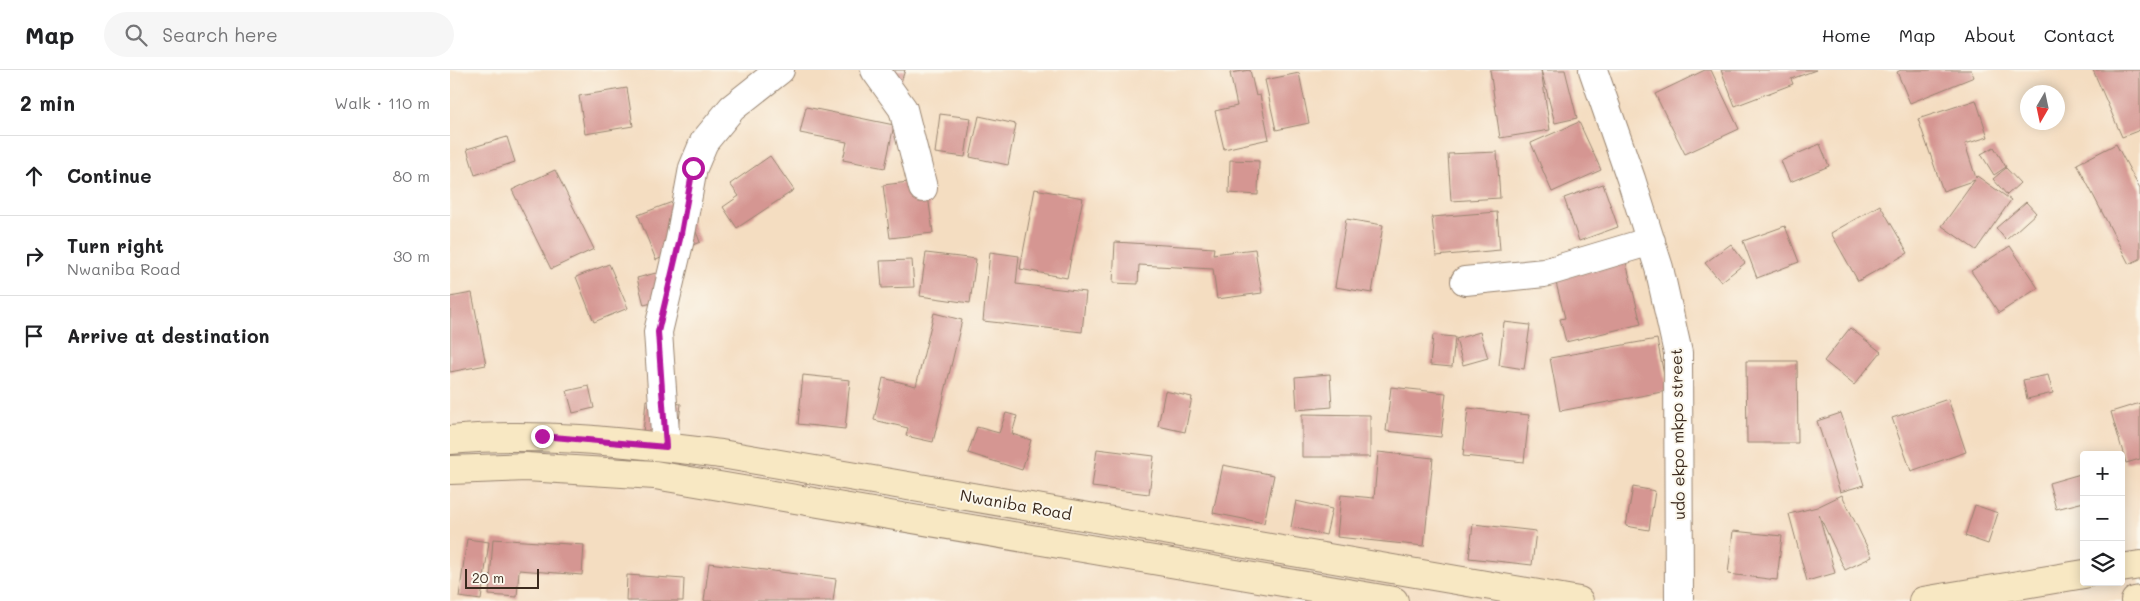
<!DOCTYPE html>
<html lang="en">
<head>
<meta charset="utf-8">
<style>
	body { margin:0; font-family:Mali,sans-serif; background:#f6f6f6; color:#202124 }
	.controls { position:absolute; right:15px; bottom:15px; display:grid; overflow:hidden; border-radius:5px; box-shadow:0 2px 12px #0003 }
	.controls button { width:45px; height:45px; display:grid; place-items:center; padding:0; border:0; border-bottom:1px solid #e0e0e0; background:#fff; color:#202124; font:25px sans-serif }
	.compass { position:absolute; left:1570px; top:15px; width:45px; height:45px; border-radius:50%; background:#fff; box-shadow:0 2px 12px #0003; rotate:189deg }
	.scale { position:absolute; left:15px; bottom:12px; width:74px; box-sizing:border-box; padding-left:5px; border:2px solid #3b2a1e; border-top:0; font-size:14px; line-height:18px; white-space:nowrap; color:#3b2a1e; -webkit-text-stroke:4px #fbf7ec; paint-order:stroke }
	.stop { position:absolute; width:15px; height:15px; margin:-11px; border:4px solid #b5179e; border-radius:50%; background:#fff }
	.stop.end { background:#b5179e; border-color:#fff; box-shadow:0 1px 5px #0008 }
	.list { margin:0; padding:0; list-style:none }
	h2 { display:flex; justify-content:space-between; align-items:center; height:65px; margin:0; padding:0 20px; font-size:21px }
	h2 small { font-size:16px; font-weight:400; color:#757577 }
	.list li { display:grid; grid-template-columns:32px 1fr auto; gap:15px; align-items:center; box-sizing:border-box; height:80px; padding:0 20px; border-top:1px solid #e0e0e0 }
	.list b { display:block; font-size:19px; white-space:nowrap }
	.list p { margin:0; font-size:16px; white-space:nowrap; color:#757577 }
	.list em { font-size:16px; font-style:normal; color:#757577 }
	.icon { flex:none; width:28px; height:28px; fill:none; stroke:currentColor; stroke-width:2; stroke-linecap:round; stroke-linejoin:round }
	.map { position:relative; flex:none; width:1690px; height:531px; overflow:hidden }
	header { display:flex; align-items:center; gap:30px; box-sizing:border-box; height:70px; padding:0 25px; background:#fff; border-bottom:1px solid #e0e0e0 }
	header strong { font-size:24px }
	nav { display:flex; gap:28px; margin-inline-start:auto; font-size:18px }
	.search { width:350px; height:45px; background:#f6f6f6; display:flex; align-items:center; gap:12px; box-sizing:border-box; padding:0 18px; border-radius:28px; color:#757577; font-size:19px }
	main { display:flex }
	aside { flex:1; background:#fff }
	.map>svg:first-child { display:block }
	.building { fill:#d59692 }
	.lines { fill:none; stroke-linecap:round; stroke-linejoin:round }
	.street-casing { stroke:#988470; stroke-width:30 }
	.secondary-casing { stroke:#988470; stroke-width:30 }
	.street { stroke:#fff; stroke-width:28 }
	.secondary { stroke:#f8e8c3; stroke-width:28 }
	.route { stroke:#b5179e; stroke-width:6 }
	.labels { text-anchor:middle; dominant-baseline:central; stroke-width:4; stroke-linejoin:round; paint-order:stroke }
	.street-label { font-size:16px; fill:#3b2a1e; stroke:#fbf7ec }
</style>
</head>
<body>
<header>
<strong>Map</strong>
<div class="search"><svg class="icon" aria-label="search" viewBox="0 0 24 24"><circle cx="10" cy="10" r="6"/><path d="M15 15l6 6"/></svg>Search here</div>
<nav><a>Home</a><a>Map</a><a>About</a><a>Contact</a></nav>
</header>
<main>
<aside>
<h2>2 min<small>Walk · 110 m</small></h2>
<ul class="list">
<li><svg class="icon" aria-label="ahead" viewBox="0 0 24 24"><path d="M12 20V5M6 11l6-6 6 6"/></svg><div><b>Continue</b></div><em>80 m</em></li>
<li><svg class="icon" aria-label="right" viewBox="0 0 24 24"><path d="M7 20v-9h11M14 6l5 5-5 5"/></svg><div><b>Turn right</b><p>Nwaniba Road</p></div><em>30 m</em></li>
<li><svg class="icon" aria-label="arrive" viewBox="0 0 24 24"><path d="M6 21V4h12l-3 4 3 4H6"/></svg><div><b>Arrive at destination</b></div></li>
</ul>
</aside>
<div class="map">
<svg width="1690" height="531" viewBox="0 0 1690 531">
	<rect width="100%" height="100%" fill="#fbf7ec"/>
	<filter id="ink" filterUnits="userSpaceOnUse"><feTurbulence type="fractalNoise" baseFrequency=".02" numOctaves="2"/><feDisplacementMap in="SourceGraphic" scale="10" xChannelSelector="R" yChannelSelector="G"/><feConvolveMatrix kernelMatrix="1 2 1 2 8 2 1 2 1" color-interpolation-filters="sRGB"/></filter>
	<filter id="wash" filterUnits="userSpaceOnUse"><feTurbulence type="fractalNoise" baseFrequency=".0096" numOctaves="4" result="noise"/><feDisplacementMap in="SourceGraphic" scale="20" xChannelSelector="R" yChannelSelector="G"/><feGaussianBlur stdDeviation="1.12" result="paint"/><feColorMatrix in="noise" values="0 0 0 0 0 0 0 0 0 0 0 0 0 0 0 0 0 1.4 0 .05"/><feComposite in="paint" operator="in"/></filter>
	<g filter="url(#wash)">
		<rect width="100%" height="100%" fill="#f4ddc1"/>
		<g id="blocks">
			<path class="building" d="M 430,0 L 455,0 L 449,18 Z
				M 800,0 L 806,26 L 810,25 L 819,69 L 774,79 L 765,41 L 787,36 L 780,3 Z
				M 1040,0 L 1091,0 L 1100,60 L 1050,68 Z
				M 1091,0 L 1115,0 L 1127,48 L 1105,53 Z
				M 1255,0 L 1261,0 L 1289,59 L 1235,84 L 1205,24 Z
				M 1271,0 L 1366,0 L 1341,9 L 1343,14 L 1285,36 Z
				M 1451,0 L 1521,0 L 1524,7 L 1460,33 L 1447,2 Z
				M 1643,0 L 1690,0 L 1690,60 L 1672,67 Z
				M 849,3 L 859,53 L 826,60 L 815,10 Z
				M 177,18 L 183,56 L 135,64 L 129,26 Z
				M 1526,30 L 1538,67 L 1515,74 L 1526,108 L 1527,106 L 1561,130 L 1526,180 L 1492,156 L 1525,110 L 1493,121 L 1468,49 Z
				M 356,37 L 444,55 L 435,98 L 393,90 L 397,72 L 350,63 Z
				M 490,44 L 521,48 L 515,87 L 485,83 Z
				M 529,46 L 566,54 L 558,95 L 520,87 Z
				M 1129,52 L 1151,100 L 1102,122 L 1081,73 Z
				M 57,67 L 65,92 L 25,105 L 17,79 Z
				M 1370,74 L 1379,96 L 1340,112 L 1331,91 Z
				M 1666,74 L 1690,119 L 1690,189 L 1679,194 L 1627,94 Z
				M 1544,77 L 1556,97 L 1544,105 L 1531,84 Z
				M 1047,82 L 1050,128 L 1001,131 L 998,84 Z
				M 320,86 L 344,120 L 287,158 L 273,137 L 289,126 L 280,114 Z
				M 780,90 L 809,91 L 808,125 L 779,123 Z
				M 1556,98 L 1570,113 L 1557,125 L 1543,109 Z
				M 105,100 L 144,179 L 101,199 L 62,120 Z
				M 476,110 L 483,163 L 440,168 L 433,115 Z
				M 1153,114 L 1168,157 L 1129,171 L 1114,128 Z
				M 585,119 L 633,128 L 617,208 L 570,199 Z
				M 233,128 L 250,172 L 206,190 L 188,145 Z
				M 1576,132 L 1586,143 L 1556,170 L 1546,158 Z
				M 1430,135 L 1458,183 L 1408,211 L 1381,163 Z
				M 1047,142 L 1050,180 L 986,186 L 982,147 Z
				M 896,149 L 933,155 L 922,223 L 885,217 Z
				M 1335,156 L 1349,192 L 1307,208 L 1293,171 Z
				M 665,172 L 764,178 L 763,184 L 805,179 L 812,223 L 767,229 L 763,199 L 689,195 L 688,214 L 663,213 Z
				M 1281,174 L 1295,193 L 1271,212 L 1255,193 Z
				M 1560,176 L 1588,218 L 1549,243 L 1521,201 Z
				M 540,182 L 569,186 L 566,214 L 636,222 L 632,262 L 533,251 Z
				M 476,183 L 526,189 L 520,233 L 470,226 Z
				M 462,190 L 464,217 L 432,218 L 430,191 Z
				M 1176,192 L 1191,254 L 1116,272 L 1110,249 L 1115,248 L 1105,209 Z
				M 159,194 L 178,238 L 144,252 L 126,207 Z
				M 206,203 L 214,230 L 194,235 L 187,208 Z
				M 22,223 L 36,295 L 0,302 L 0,227 Z
				M 484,243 L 512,250 L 483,372 L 456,366 L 458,358 L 424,350 L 433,308 L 466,316 Z
				M 1054,252 L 1080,255 L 1074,299 L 1049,295 Z
				M 1400,258 L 1431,282 L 1404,315 L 1374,291 Z
				M 1030,262 L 1038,288 L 1013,295 L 1006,269 Z
				M 983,265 L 1005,267 L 1002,297 L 980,295 Z
				M 1207,269 L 1217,321 L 1110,341 L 1100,288 Z
				M 1296,291 L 1347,291 L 1348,373 L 1297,373 Z
				M 880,304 L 882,337 L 847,340 L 845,307 Z
				M 353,305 L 400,310 L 395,359 L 348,354 Z
				M 1598,305 L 1603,323 L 1577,329 L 1573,310 Z
				M 139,316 L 144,338 L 123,343 L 117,321 Z
				M 941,317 L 996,323 L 991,367 L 936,361 Z
				M 715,321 L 742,327 L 735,362 L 708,356 Z
				M 1498,329 L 1516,382 L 1461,401 L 1442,348 Z
				M 196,330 L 231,334 L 227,368 L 193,364 Z
				M 1690,333 L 1690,389 L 1676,393 L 1661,342 Z
				M 1018,338 L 1079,345 L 1074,392 L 1013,386 Z
				M 556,343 L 567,346 L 562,364 L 581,370 L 572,400 L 518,383 L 527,357 L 549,363 Z
				M 1391,343 L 1414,415 L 1390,422 L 1367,351 Z
				M 852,344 L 920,345 L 920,387 L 852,387 Z
				M 647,379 L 704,386 L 699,424 L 642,417 Z
				M 928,382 L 983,388 L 974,476 L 887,467 L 891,425 L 924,428 Z
				M 773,395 L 824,405 L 814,453 L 763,443 Z
				M 1634,403 L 1634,432 L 1606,439 L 1599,413 Z
				M 1183,417 L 1205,421 L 1199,460 L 1176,456 Z
				M 1392,425 L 1422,487 L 1395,500 L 1369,445 L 1385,503 L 1357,511 L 1339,444 L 1367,437 Z
				M 846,431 L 882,439 L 876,465 L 841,457 Z
				M 1525,435 L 1548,443 L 1538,474 L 1515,466 Z
				M 1023,454 L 1086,461 L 1082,495 L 1019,488 Z
				M 1283,461 L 1332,466 L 1327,510 L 1278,504 Z
				M 17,469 L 39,472 L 31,530 L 9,527 Z
				M 43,469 L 134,475 L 132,505 L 69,500 L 67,527 L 39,525 Z
				M 259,493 L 386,509 L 383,531 L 254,531 Z
				M 177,505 L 234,509 L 233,531 L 176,531 Z"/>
		</g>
	</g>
	<g filter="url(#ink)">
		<use href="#blocks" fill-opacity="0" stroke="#988470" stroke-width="1"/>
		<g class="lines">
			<g class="street-casing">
				<path id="street" d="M 425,0 L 453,39 L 473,118
					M 1143,0 L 1181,109 L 1209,198 L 1228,283 L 1229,531
					M 1015,211 L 1094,203 L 1201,171
					M 216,377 L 208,262 L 230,169 L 243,98 L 254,72 L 282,38 L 330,0"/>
			</g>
			<g class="secondary-casing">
				<path id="secondary" d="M 0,370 C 91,361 181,373 271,384 L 1129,531
					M 0,400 L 76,397 L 205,405 L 944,531
					M 1671,498 L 1690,495
					M 1473,531 L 1634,504
					M 1685,531 L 1690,530"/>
			</g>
			<use href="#street" class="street"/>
			<use href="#secondary" class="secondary"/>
		</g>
	</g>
	<g class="lines" filter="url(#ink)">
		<path class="route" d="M 92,366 L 216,377 L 208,262 L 230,169 L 243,98"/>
	</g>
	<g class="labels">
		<g class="street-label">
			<text transform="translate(1227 364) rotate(-91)">udo ekpo mkpo street</text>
			<text transform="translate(566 434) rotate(10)">Nwaniba Road</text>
		</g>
	</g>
</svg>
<div class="controls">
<button>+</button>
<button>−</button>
<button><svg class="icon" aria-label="layers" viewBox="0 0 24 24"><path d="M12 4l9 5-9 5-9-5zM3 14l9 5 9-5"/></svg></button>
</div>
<svg class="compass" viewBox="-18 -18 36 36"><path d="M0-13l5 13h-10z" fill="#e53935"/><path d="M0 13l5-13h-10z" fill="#757577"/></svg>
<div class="scale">20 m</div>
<div class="stop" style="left:243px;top:98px"></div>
<div class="stop end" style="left:92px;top:366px"></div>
</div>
</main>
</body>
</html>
